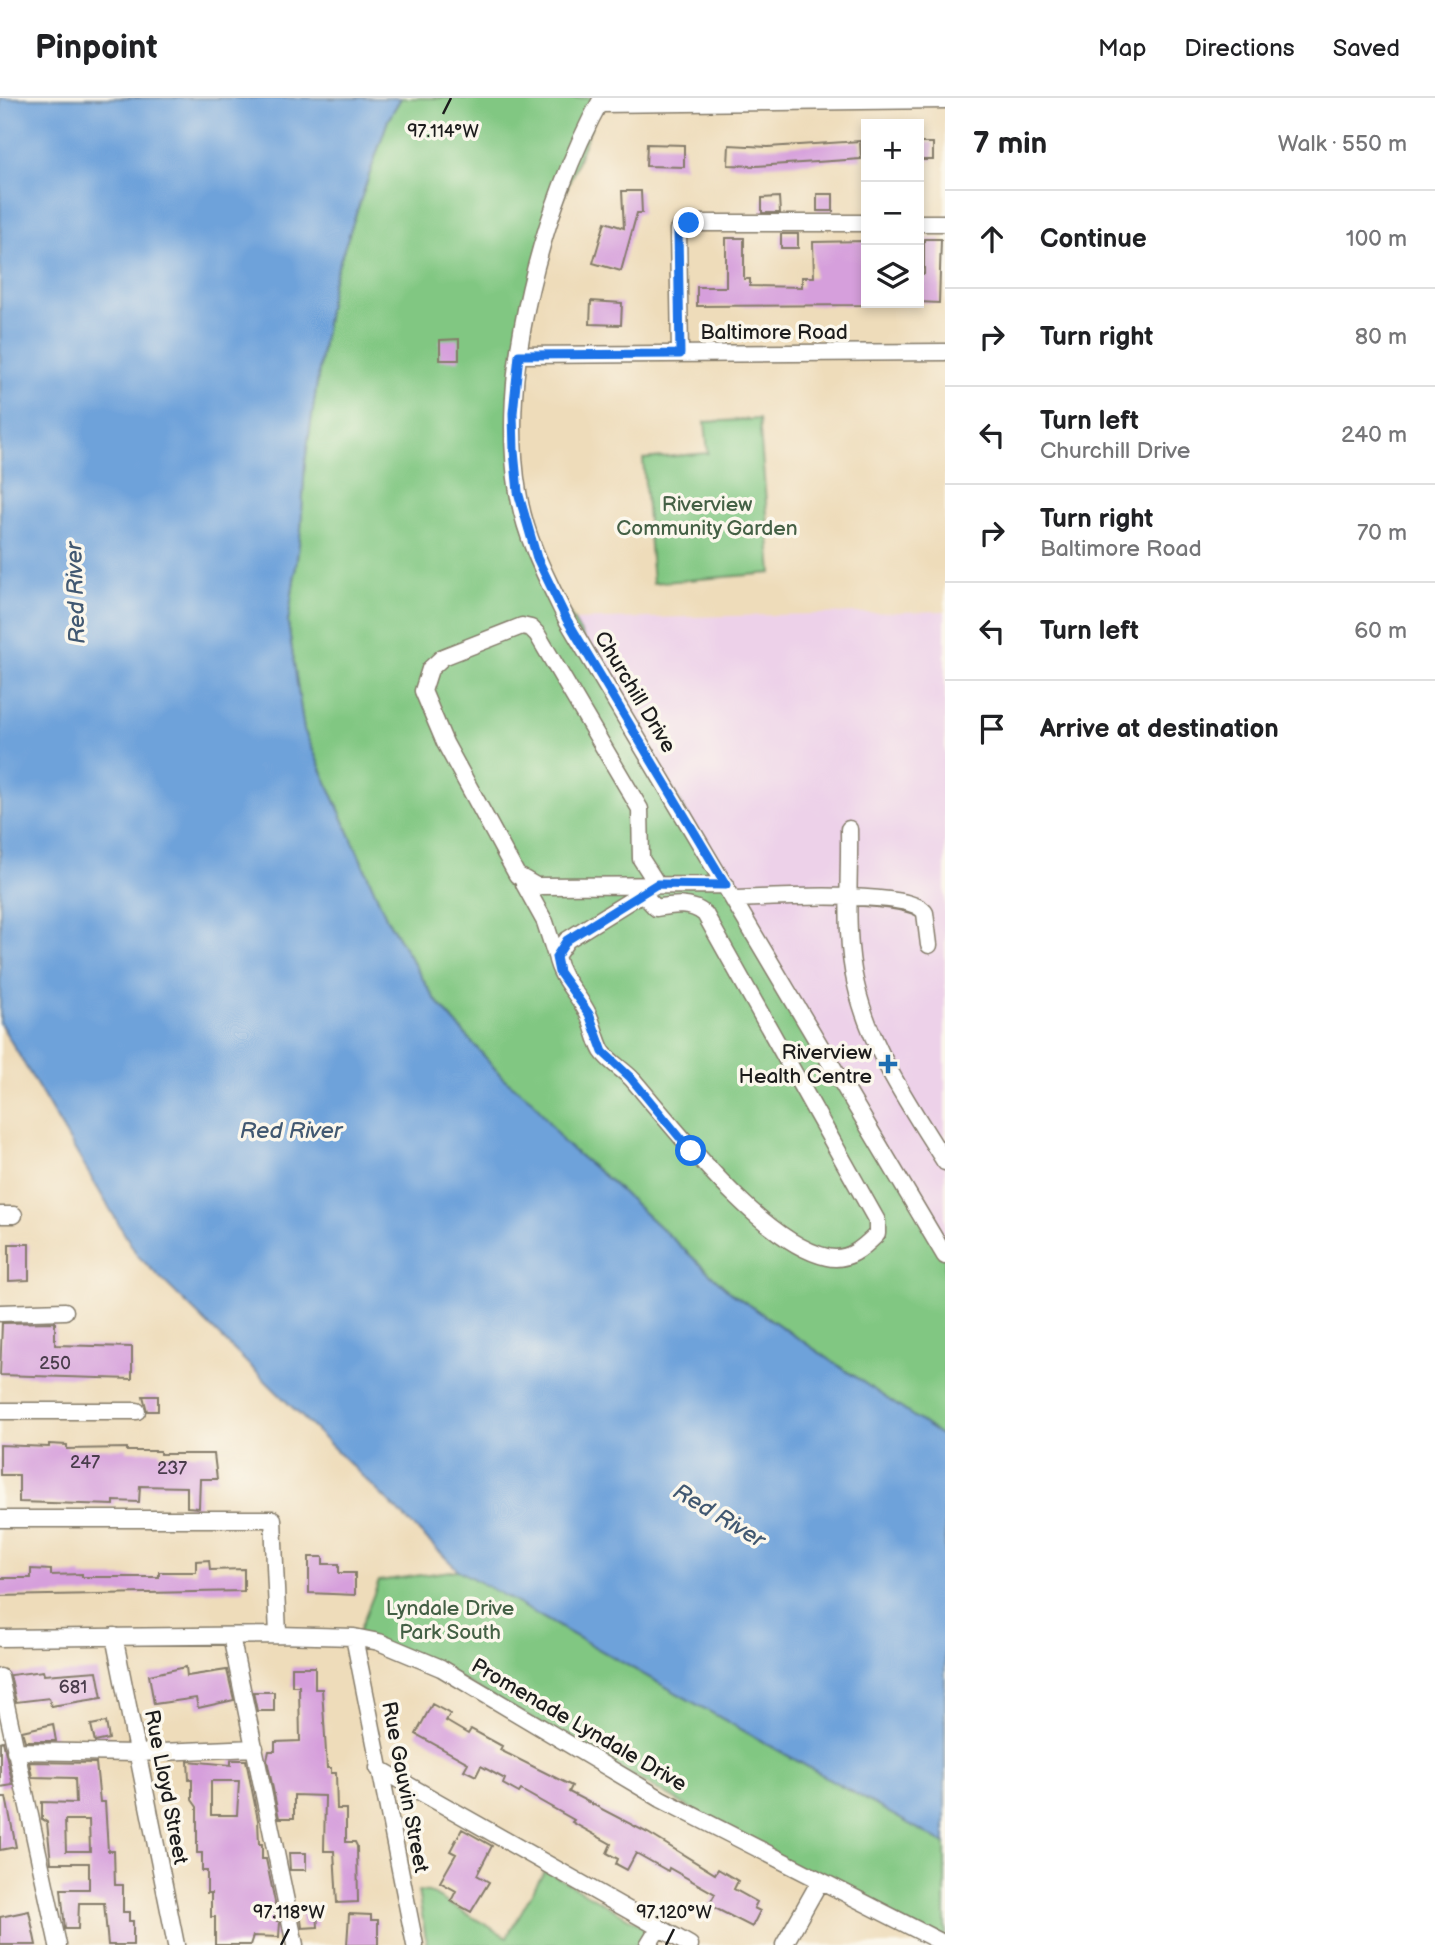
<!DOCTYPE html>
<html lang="en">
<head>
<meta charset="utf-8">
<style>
	body { margin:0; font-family:"Balsamiq Sans",sans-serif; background:#f2f2f2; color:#202124 }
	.controls { position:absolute; right:21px; top:21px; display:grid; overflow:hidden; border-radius:0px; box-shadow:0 4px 10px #0003 }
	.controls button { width:63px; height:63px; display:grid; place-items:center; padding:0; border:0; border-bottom:2px solid #e0e0e0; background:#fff; color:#202124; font:35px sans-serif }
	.stop { position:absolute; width:21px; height:21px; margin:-16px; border:5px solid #1a73e8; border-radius:50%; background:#fff }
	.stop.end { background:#1a73e8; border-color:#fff; box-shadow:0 2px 7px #0008 }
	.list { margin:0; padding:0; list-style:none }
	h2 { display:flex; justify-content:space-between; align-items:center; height:91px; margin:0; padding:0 28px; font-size:30px }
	h2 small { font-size:23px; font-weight:400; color:#757577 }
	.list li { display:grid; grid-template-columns:46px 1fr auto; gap:21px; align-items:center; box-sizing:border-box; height:98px; padding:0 28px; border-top:2px solid #e0e0e0 }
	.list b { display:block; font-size:26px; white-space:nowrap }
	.list p { margin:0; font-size:23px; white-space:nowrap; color:#757577 }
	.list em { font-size:23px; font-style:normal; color:#757577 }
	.icon { flex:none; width:38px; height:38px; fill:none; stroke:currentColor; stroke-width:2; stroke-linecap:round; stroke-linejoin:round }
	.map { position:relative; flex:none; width:945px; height:1847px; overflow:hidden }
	header { display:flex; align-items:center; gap:42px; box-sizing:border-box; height:98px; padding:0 35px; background:#fff; border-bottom:2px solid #e0e0e0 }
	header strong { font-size:33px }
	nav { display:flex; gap:38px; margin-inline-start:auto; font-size:24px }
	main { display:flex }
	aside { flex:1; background:#fff }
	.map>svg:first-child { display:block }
	.built { fill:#edd1e9 }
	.green { fill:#81c782; stroke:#4e724f; stroke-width:2 }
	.water { fill:#6ea2da; stroke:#455f7b; stroke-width:2 }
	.building { fill:#d69fdc; fill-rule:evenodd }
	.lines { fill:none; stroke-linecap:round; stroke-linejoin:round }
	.minor-casing { stroke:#857c6b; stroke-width:19 }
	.minor { stroke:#fff; stroke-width:16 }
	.route { stroke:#1a73e8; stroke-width:9 }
	.ticks { fill:none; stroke:#1c1c1c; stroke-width:2.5 }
	.poi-dot { fill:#1f6fb2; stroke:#fbf7ec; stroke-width:2.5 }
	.labels { text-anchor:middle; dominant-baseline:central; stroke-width:7; stroke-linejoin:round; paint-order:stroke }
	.number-label { font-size:18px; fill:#4a3d4c }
	.street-label { font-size:21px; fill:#1c1c1c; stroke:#fbf7ec }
	.park-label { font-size:21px; fill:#446045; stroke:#fbf7ec }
	.poi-label { font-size:21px; fill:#1c1c1c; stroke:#fbf7ec; text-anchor:end }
	.water-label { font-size:23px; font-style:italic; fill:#415871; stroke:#fbf7ec }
	.ticks-label { font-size:18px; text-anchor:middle; fill:#1c1c1c; stroke:#fbf7ec; stroke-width:7; stroke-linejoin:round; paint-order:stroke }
</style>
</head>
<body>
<header>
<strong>Pinpoint</strong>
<nav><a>Map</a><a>Directions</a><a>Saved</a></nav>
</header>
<main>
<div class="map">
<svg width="945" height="1847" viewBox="0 0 945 1847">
	<rect width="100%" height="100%" fill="#fbf7ec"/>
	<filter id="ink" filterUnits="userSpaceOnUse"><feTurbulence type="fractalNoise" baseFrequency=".0143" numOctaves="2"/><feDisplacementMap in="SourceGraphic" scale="14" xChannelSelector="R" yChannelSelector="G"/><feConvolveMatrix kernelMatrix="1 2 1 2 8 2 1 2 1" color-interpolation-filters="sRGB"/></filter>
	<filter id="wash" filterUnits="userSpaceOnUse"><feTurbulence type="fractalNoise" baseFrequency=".00686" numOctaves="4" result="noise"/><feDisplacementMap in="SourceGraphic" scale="28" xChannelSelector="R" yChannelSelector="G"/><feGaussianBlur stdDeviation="1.57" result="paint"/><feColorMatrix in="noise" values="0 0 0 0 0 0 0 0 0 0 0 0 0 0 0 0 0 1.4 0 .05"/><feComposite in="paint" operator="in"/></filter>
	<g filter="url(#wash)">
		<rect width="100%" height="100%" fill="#eedcba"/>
		<path class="built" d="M 945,513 L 945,1158 L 567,522 Z"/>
		<path class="green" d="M 401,0 L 602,0 L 538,165 L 514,353 L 537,460 L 945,1158 L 945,1340 L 730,1194 L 611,1084 L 564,1045 L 533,1004 L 503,980 L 434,900 L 386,819 L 304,632 L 288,525 L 301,432 L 305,364 L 332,186 L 388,22 Z
			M 759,321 L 772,475 L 653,485 L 643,361 L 708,355 L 705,324 Z
			M 458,1472 L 945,1746 L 945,1846 L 820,1783 L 441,1570 L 356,1541 L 379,1483 Z
			M 545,1772 L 648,1831 L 638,1847 L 427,1847 L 418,1793 L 429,1794 L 507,1839 Z"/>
		<path class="water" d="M 0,0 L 401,0 L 388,22 L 332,186 L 305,364 L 301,432 L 288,525 L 304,632 L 386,819 L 434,900 L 503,980 L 533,1003 L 564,1045 L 611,1084 L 730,1194 L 945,1340 L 945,1746 L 458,1472 L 137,1157 L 0,925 Z"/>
		<g id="blocks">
			<path class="building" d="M 860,43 L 861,61 L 756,68 L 728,67 L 729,47 L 768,49 Z
				M 919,45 L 933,45 L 933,62 L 919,62 Z
				M 647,46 L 684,47 L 684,69 L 646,68 Z
				M 622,93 L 641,93 L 642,115 L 637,115 L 621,173 L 593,165 L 605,124 L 624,130 Z
				M 817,96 L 833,96 L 833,113 L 817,113 Z
				M 779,99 L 780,115 L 762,115 L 762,100 Z
				M 781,136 L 798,136 L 798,150 L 781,150 Z
				M 726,140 L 744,140 L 744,181 L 750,181 L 750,188 L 802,189 L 802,179 L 814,179 L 813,144 L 866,143 L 866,207 L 697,208 L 697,189 L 726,189 Z
				M 924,141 L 941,141 L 939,205 L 919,204 L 919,176 L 924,176 Z
				M 591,203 L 622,205 L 621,227 L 590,226 Z
				M 459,241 L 459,262 L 440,262 L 440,242 Z
				M 9,1146 L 29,1146 L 29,1182 L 9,1183 Z
				M 55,1224 L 55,1247 L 132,1249 L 132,1281 L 0,1277 L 2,1225 Z
				M 143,1298 L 158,1298 L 158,1313 L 147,1313 Z
				M 49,1346 L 67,1347 L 67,1351 L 127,1350 L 127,1353 L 160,1353 L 160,1356 L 214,1356 L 217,1381 L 200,1381 L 199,1410 L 187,1409 L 187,1389 L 140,1388 L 139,1404 L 114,1403 L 114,1407 L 19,1404 L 19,1377 L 0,1377 L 0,1347 L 49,1349 Z
				M 309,1459 L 323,1459 L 323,1466 L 339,1466 L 339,1475 L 355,1475 L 355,1497 L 309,1495 Z
				M 209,1462 L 210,1472 L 244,1471 L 244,1493 L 0,1498 L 0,1480 L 31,1480 L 31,1471 L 51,1472 L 51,1477 L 82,1476 L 82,1479 L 159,1479 L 159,1474 L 196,1474 L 196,1463 Z
				M 186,1569 L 187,1578 L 227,1572 L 234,1602 L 198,1610 L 196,1600 L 154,1606 L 149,1577 Z
				M 292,1569 L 315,1569 L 315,1591 L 322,1591 L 327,1670 L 331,1670 L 331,1675 L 336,1675 L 337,1711 L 346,1711 L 346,1744 L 355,1744 L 357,1748 L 358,1804 L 337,1805 L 334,1753 L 324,1753 L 325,1698 L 294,1697 L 294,1720 L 279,1720 L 267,1662 L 269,1653 L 275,1653 L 275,1644 L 300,1643 L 299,1588 L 292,1588 Z
				M 43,1573 L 44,1577 L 97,1573 L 102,1600 L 51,1608 L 49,1600 L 16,1604 L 10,1577 Z
				M 253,1594 L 274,1594 L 274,1613 L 257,1613 Z
				M 432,1606 L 450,1616 L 446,1623 L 468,1636 L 471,1631 L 502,1648 L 500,1652 L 572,1688 L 569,1694 L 648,1735 L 715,1776 L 718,1771 L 738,1783 L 734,1791 L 757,1804 L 754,1810 L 760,1813 L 752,1829 L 709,1807 L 715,1796 L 669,1770 L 668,1773 L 636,1755 L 627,1772 L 616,1766 L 618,1761 L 607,1755 L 611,1746 L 572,1724 L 574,1722 L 521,1692 L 519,1695 L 503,1686 L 505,1681 L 481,1668 L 476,1678 L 464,1672 L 468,1665 L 416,1636 Z
				M 106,1624 L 109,1641 L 95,1644 L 91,1627 Z
				M 53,1626 L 56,1643 L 25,1643 L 22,1633 Z
				M 3,1643 L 13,1687 L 0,1689 L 0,1644 Z
				M 231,1662 L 246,1662 L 258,1722 L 259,1746 L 262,1746 L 262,1761 L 266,1761 L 275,1804 L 275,1822 L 280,1824 L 279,1839 L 253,1838 L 250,1847 L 215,1847 L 215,1819 L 211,1819 L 211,1795 L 207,1795 L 207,1773 L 202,1773 L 202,1755 L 197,1755 L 197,1709 L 192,1702 L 192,1682 L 189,1682 L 188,1663 L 231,1667 ZM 211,1683 L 239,1683 L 237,1717 L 211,1717 Z
				M 29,1664 L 96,1665 L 100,1704 L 105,1704 L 108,1753 L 114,1753 L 115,1787 L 123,1787 L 123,1814 L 129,1814 L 129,1823 L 133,1823 L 133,1847 L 108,1847 L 104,1805 L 79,1805 L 78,1831 L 65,1831 L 61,1791 L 89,1791 L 89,1765 L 51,1765 L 47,1724 L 42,1721 L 42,1704 L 76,1705 L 75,1680 L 32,1679 ZM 65,1722 L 89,1722 L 90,1753 L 66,1753 Z
				M 0,1699 L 6,1699 L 16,1749 L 0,1752 Z
				M 462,1731 L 492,1748 L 477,1777 L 489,1784 L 471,1814 L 451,1803 L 456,1793 L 440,1784 L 456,1756 L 450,1753 Z
				M 289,1755 L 306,1755 L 306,1772 L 290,1772 Z
				M 317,1812 L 318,1829 L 302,1830 L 300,1813 Z
				M 29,1813 L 36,1847 L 0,1847 L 0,1819 Z
				M 349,1816 L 371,1817 L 371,1822 L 378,1822 L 378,1847 L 347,1847 Z"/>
		</g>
	</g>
	<g filter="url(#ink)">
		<use href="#blocks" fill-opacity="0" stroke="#857c6b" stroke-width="2"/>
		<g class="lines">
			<g class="minor-casing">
				<path id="minor" d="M 602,0 C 543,106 498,273 518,394 C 525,440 547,481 567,522 L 945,1158
					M 599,6 L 945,2
					M 919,125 L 945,125
					M 680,255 L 678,132 L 689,125 L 866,125
					M 519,257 L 945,254
					M 849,731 C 850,781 844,838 856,887 C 870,950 911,1010 945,1064
					M 526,782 L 524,786 L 545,824 L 556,858
					M 642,795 L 656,810 C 673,807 691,804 705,816 L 877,1123 L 877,1136 C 863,1150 848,1164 827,1159 C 762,1145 676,1032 633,982 C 624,972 609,964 602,953 C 596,942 594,929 589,918 C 579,896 561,883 556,858 L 567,842 L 657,786 L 641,761 L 640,711 L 537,536 L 531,530 L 522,528 L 443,559 L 430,571 L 423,593 L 445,645 L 517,777 L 536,788 L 726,787
					M 735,801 C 765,800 912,791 925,815 L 929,847
					M 0,1117 L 14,1117
					M 0,1215 L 65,1213
					M 0,1313 L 137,1313
					M 0,1421 L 273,1421 L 278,1537
					M 114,1538 L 176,1847
					M 231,1538 L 295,1847
					M 354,1539 L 415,1847
					M 0,1540 L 278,1537 L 354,1539 L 379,1544 L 441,1570 L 661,1701 L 945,1846
					M 0,1579 L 58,1847
					M 15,1653 L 137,1655 L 255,1650
					M 378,1670 L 690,1847
					M 648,1847 L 659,1829
					M 784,1847 L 820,1783"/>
			</g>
			<use href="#minor" class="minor"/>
		</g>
	</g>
	<g class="lines" filter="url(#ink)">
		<path class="route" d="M 689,125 L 678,132 L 680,256 L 519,257 L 513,315 L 514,353 L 518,394 L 537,460 L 567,522 L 726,787 L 657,786 L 567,842 L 556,859 L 559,874 L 589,916 L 603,954 L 630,979 L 691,1053"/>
	</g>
	<path class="ticks" d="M 443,16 L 451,0M 281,1847 L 289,1831M 666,1847 L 674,1831"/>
	<path class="poi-dot" d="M884.5 955.5h7v7h7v7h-7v7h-7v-7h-7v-7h7z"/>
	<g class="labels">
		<g class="number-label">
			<text x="55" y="1265">250</text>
			<text x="85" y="1364">247</text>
			<text x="172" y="1370">237</text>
			<text x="73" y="1589">681</text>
		</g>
		<g class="street-label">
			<text x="774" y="234">Baltimore Road</text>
			<text transform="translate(635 594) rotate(59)">Churchill Drive</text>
			<text transform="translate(579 1627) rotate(30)">Promenade Lyndale Drive</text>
			<text transform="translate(166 1689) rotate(79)">Rue Lloyd Street</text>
			<text transform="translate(405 1689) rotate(79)">Rue Gauvin Street</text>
		</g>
		<g class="park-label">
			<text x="707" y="406">Riverview<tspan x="707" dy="24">Community Garden</tspan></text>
			<text x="450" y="1510">Lyndale Drive<tspan x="450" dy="24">Park South</tspan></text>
		</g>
		<g class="poi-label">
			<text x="872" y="954">Riverview<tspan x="872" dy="24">Health Centre</tspan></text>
		</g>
		<g class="water-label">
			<text transform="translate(76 495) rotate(-92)">Red River</text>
			<text x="291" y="1033">Red River</text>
			<text transform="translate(719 1418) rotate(31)">Red River</text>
		</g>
	</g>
	<g class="ticks-label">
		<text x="443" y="39">97.114°W</text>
		<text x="289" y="1820">97.118°W</text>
		<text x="674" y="1820">97.120°W</text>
	</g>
</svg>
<div class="controls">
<button>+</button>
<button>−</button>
<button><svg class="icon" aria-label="layers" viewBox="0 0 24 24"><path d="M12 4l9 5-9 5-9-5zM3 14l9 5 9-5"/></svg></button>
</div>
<div class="stop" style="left:691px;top:1053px"></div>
<div class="stop end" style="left:689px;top:125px"></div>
</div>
<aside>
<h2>7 min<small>Walk · 550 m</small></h2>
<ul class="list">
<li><svg class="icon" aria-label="ahead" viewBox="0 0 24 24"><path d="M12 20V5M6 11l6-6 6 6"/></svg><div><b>Continue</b></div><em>100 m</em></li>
<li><svg class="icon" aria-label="right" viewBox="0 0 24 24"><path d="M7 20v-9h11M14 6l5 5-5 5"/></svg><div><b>Turn right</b></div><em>80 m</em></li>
<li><svg class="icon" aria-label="left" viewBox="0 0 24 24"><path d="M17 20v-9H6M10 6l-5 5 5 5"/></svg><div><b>Turn left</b><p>Churchill Drive</p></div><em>240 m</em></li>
<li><svg class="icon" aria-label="right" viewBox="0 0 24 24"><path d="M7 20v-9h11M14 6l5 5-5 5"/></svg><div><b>Turn right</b><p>Baltimore Road</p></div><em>70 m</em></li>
<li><svg class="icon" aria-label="left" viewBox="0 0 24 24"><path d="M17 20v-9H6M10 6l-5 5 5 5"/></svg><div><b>Turn left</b></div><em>60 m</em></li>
<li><svg class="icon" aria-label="arrive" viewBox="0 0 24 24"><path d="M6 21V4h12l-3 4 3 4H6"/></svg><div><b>Arrive at destination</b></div></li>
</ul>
</aside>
</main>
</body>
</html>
